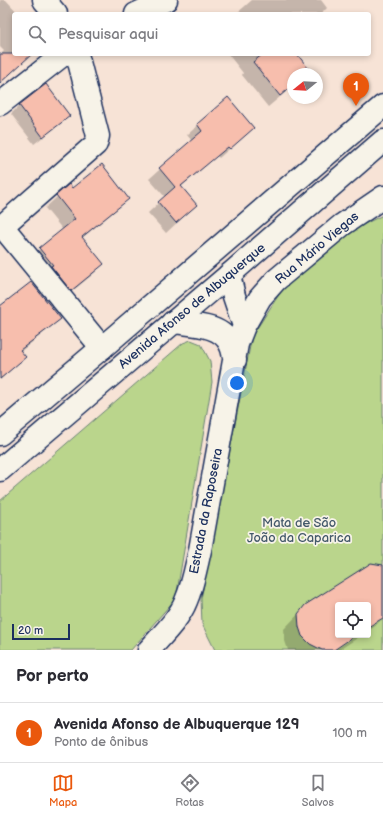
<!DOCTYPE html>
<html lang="pt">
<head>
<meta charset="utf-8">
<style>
	body { margin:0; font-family:"Balsamiq Sans",sans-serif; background:#f7f7f7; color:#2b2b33 }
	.controls { position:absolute; right:12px; bottom:12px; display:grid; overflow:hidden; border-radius:4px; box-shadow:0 2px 6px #0003 }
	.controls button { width:36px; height:36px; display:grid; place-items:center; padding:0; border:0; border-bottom:1px solid #e1e1e2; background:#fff; color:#2b2b33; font:20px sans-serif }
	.compass { position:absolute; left:287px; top:68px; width:36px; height:36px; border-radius:50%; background:#fff; box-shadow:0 2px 6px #0003; rotate:252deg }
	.scale { position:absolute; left:12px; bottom:10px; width:58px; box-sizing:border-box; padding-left:4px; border:2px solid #1b2f5e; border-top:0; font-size:11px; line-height:14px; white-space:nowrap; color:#1b2f5e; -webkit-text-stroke:3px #f7f3e8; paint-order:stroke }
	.you { position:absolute; left:237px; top:383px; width:14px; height:14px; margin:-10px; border:3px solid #fff; border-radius:50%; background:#1a73e8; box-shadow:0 0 0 6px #1a73e833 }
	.badge { display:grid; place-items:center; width:26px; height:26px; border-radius:50%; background:#ea580c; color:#fff; font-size:13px; font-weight:700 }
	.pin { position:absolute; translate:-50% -33px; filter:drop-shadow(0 1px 2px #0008) }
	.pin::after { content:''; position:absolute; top:21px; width:14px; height:12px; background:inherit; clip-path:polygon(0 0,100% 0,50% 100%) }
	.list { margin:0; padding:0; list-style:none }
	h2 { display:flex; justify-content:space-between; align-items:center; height:52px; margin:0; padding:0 16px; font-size:17px }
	h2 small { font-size:13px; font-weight:400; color:#7c7c81 }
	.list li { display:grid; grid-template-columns:26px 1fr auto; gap:12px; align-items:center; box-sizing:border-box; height:60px; padding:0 16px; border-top:1px solid #e1e1e2 }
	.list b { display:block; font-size:15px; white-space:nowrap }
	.list p { margin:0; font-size:13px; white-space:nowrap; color:#7c7c81 }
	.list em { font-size:13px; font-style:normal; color:#7c7c81 }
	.icon { flex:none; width:22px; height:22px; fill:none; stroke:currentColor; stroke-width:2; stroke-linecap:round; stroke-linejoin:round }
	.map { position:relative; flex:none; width:383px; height:650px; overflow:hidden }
	.search { position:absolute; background:#fff; box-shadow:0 2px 6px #0003; left:12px; right:12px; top:12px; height:44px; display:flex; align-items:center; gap:10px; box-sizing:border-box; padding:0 14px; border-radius:4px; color:#7c7c81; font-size:15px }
	.sheet { height:112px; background:#fff }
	nav { display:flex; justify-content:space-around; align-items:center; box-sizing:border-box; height:56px; border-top:1px solid #e1e1e2; background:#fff; font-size:11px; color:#7c7c81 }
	nav a { display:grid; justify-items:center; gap:2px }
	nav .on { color:#ea580c }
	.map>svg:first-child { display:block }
	.green { fill:#bad58c; stroke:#6a8275; fill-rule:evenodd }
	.shadow { fill:#0003 }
	.building { fill:#f7bead; stroke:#1b2f5e }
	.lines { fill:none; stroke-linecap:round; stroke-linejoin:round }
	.minor-casing { stroke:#1b2f5e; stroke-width:25 }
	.major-casing { stroke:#1b2f5e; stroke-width:25 }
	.minor { stroke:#f7f3e8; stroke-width:22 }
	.major { stroke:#f7f3e8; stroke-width:22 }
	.labels { text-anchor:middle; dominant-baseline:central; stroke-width:3.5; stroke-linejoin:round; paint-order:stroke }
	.street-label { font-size:13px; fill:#1b2f5e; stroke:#f7f3e8 }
	.park-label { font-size:13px; fill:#43586a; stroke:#f7f3e8 }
</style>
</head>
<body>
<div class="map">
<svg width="383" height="650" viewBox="0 0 383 650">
	<rect width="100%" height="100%" fill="#f7e3d6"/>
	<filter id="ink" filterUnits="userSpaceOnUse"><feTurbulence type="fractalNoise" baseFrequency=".025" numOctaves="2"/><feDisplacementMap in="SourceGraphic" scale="8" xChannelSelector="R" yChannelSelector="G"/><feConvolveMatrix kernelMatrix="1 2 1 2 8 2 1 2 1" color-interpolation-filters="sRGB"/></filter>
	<g filter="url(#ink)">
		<path class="green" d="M 383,215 L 383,650 L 215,650 L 202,624 L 201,599 L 252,336 L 280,293 L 310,262 L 338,237 ZM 338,605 L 368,605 L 368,635 L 338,635 Z
			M 191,340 L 201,344 L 210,361 L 212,382 L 176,598 L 131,650 L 0,650 L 0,501 L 183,343 Z"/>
		<path class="shadow" d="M 0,0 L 6,0 L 19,14 L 14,14 L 14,54 L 32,54 L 0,83 L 0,55 L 4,51 L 0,47 Z
			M 252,0 L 321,0 L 327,8 L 321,14 L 236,14 Z
			M 228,54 L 296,54 L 306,74 L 293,74 L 293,86 L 268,107 L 242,75 L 243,73 Z
			M 45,86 L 69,116 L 60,124 L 34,144 L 11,114 L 19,106 Z
			M 228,99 L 253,128 L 219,158 L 217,156 L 181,187 L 196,205 L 166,233 L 148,213 L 165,197 L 149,179 L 192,141 L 187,135 Z
			M 69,186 L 72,190 L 128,199 L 116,210 L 82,238 L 103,264 L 92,275 L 59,302 L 29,261 L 40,249 L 63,230 L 45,208 Z
			M 0,310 L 59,318 L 46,331 L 20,352 L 25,357 L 0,380 Z
			M 383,566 L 383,616 L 368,626 L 368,605 L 338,605 L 338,635 L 355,635 L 332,650 L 288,650 L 285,641 L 284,629 L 306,606 Z
			M 382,619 L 374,627 L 368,631 L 368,629 Z
			M 358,635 L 362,635 L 339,650 L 335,650 Z"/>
		<path class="building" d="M 0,54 L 32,54 L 0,83 Z
			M 263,54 L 297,54 L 313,74 L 293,74 L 293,85 L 280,96 L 253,62 Z
			M 46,84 L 70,116 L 43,137 L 19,105 Z
			M 228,97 L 254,128 L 230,149 L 228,147 L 181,186 L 197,205 L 176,223 L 158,202 L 175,187 L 159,168 L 202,131 L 197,124 Z
			M 102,164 L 129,199 L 82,237 L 104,264 L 71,291 L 51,266 L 53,265 L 39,248 L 75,219 L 56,195 L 69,184 L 72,188 Z
			M 31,282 L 61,319 L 20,350 L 26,357 L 0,379 L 0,306 Z
			M 371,563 L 383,565 L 383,618 L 368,627 L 368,605 L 338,605 L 338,635 L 356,635 L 334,650 L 322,650 L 310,644 L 302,636 L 299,627 L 298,614 L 305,605 Z"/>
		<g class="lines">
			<g class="minor-casing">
				<path id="minor" d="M 44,0 L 56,14
					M 136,14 L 166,0
					M 0,104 L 64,54
					M 2,226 L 102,348
					M 0,228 L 96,144 L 98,136 L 77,54
					M 229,275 L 234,296 L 244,326
					M 173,322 C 192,325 221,324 230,344 C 233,349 233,355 235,360
					M 149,650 C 162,635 179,619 186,601 C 193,585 196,567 200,550 L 237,344 L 244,326 L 260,298 L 276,280 L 342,225 L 383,197"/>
			</g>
			<g class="major-casing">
				<path id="major" d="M 0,434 L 104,346 L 383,106
					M 0,470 L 229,275 L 383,141"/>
			</g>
			<use href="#minor" class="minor"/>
			<use href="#major" class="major"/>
		</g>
	</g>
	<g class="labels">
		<g class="street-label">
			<text transform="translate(317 248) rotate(-40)">Rua Mário Viegas</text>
			<text transform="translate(192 306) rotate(-40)">Avenida Afonso de Albuquerque</text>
			<text transform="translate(206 511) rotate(-79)">Estrada da Raposeira</text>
		</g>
		<g class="park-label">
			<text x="299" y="523">Mata de São<tspan x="299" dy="15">João da Caparica</tspan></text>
		</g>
	</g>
</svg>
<div class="controls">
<button><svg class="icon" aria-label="locate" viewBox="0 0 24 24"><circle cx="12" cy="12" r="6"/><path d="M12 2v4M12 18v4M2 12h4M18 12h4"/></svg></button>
</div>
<svg class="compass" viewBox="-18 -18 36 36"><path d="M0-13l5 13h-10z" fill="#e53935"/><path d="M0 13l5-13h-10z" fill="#7c7c81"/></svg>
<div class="scale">20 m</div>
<div class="you"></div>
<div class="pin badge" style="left:356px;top:106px">1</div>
<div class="search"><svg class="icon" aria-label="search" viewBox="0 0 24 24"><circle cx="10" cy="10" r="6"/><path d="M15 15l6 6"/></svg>Pesquisar aqui</div>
</div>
<section class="sheet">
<h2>Por perto<small></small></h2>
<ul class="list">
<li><span class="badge">1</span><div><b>Avenida Afonso de Albuquerque 129</b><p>Ponto de ônibus</p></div><em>100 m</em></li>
</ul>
</section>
<nav>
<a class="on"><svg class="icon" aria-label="map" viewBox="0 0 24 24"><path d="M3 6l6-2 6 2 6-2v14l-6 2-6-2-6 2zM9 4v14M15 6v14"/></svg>Mapa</a>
<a><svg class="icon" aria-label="directions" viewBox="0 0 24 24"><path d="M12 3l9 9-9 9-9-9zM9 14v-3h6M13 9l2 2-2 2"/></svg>Rotas</a>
<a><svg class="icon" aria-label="saved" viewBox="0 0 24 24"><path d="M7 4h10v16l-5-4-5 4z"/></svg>Salvos</a>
</nav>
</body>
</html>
